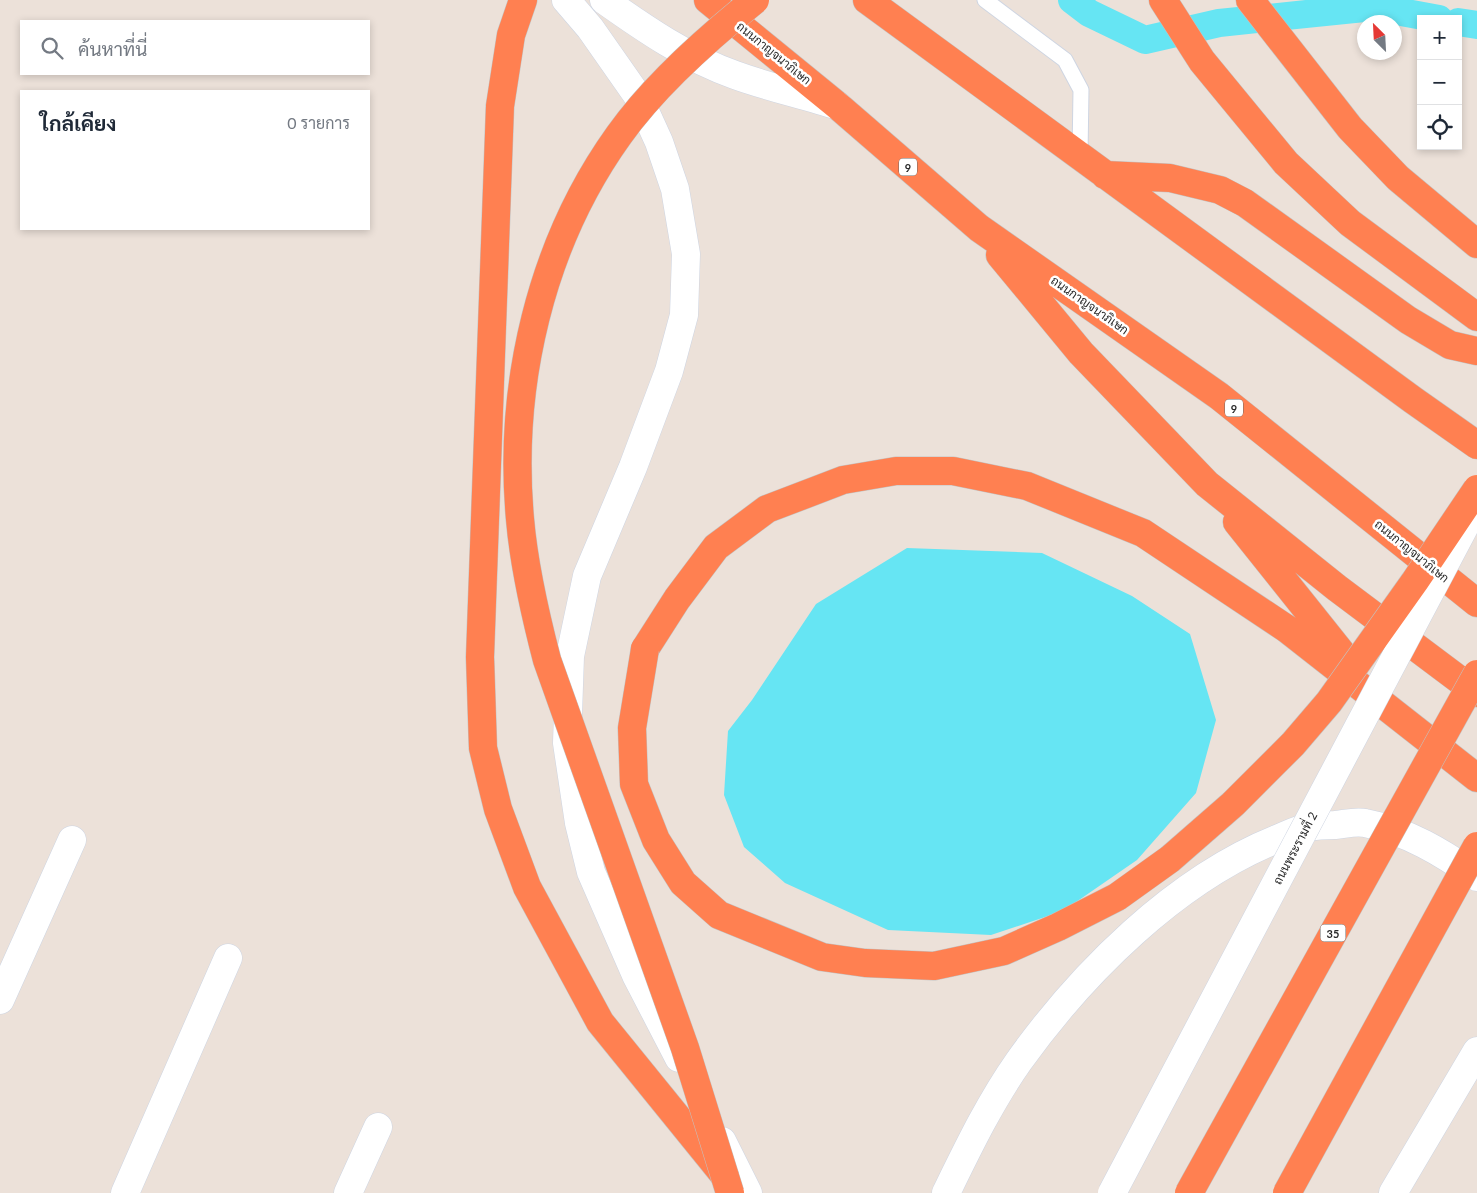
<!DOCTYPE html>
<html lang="th">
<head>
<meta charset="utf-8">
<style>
	body { margin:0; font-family:Lato,Sarabun,sans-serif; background:#f6f6f7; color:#1f2937 }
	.controls { position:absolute; right:15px; top:15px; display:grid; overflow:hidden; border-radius:0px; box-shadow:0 2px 8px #0003 }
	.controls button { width:45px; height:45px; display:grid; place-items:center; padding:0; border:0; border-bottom:1px solid #e0e1e3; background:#fff; color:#1f2937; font:25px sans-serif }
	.compass { position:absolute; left:1357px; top:15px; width:45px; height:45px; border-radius:50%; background:#fff; box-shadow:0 2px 8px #0003; rotate:336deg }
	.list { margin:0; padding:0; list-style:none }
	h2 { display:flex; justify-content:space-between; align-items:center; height:65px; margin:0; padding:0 20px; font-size:21px }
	h2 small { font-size:16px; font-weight:400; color:#747a83 }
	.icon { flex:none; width:28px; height:28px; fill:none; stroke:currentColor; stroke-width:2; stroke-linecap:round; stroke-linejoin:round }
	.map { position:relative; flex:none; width:1477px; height:1193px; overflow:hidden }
	.search { position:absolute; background:#fff; box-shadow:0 2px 8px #0003; left:20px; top:20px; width:350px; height:55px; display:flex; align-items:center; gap:12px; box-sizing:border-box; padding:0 18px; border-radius:0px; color:#747a83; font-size:19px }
	.panel { position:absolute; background:#fff; box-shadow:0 2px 8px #0003; left:20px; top:90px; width:350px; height:140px; border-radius:0px }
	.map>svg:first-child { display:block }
	.water { fill:#66e5f3 }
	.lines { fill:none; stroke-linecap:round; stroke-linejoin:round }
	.canal { stroke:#66e5f3; stroke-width:28 }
	.lane-casing { stroke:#ced5e2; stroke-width:17 }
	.street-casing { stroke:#ced5e2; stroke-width:29 }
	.secondary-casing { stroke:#ced5e2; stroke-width:29 }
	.highway-casing { stroke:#c3c3c3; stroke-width:29 }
	.lane { stroke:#fff; stroke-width:15 }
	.street { stroke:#fff; stroke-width:28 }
	.secondary { stroke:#fff; stroke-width:28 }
	.highway { stroke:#ff8051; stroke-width:28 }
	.secondary-bridge-casing { stroke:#ced5e2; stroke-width:29; stroke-linecap:butt }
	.highway-bridge-casing { stroke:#c3c3c3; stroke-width:29; stroke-linecap:butt }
	.secondary-bridge { stroke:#fff; stroke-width:28 }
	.highway-bridge { stroke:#ff8051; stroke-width:28 }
	.labels { text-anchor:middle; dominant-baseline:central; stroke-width:5; stroke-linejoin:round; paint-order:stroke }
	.shield { fill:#fff; stroke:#686868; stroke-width:1 }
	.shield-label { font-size:11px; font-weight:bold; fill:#282828 }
	.street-label { font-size:12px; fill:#282828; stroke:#fff }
</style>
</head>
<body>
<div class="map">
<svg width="1477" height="1193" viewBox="0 0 1477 1193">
	<rect width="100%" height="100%" fill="#ece1d9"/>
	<path class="water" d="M 907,548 L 1042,553 L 1132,596 L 1190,634 L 1216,720 L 1196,793 L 1137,860 L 1063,911 L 991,935 L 888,930 L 785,883 L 744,847 L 724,795 L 728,731 L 752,700 L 816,604 Z"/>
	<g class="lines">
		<path class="canal" d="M 1072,0 L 1089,13 L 1145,40 L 1219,23 L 1374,7 L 1439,19
			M 1458,22 L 1477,25"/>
		<g class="lane-casing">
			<path id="lane" d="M 985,0 L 1065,60 L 1081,90 L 1080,155"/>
		</g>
		<g class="street-casing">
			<path id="street" d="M 0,1000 L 72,840
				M 125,1193 L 228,958
				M 348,1193 L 378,1127"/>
		</g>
		<g class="secondary-casing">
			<path id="secondary" d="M 566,0 L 590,28 L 639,98 L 659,142 L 675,189 L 686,254 L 684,315 L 669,371 L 633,467 L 587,576 L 570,656 L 567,743 L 579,823 L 591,872 L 636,975 L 679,1058
				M 604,0 C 645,29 687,58 735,75 C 768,87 804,95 838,106
				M 722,1141 L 748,1193
				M 946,1193 C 968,1148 990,1102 1019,1061 C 1082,973 1175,880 1277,839 C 1287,835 1298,829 1309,827 C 1317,825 1327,825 1335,825 C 1345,824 1356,821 1365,823 C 1407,831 1443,853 1477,877
				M 1393,1193 L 1477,1051"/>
		</g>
		<g class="highway-casing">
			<path id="highway" d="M 523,0 L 511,35 L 500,106 L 480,657 L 483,748 L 498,809 L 527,887 L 600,1022 L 725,1176
				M 708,0 L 838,106 L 979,228 L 1219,396 L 1477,603
				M 867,0 L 1413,400 L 1477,445
				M 1163,0 L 1202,61 L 1286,163 L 1350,223 L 1477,317
				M 1250,0 L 1350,128 L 1398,178 L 1477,244
				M 1105,175 L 1170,178 L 1220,190 L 1245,203 L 1408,320 L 1450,345 L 1477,351
				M 1000,255 L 1081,353 L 1207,484 L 1337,588 L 1477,693
				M 1237,522 L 1352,666
				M 645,649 L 677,599 L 716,547 L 767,509 L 843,480 L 896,471 L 953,471 L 1027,486 L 1143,533 L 1287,629 L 1477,778"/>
		</g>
		<use href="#lane" class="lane"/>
		<use href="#street" class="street"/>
		<use href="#secondary" class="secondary"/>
		<use href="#highway" class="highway"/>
		<g class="secondary-bridge-casing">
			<path id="secondary-bridge" d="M 1112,1193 L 1468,520"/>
		</g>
		<g class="highway-bridge-casing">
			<path id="highway-bridge" d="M 645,649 L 632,728 L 634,784 L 656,840 L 683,883 L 719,915 L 822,957 L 865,963 L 934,966 L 1004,951 L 1058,927 L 1117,897 L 1170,859 L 1233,804 L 1293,744 L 1329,702 L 1415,581 L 1477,489
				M 730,1193 L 685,1048 L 547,660 C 535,614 524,567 520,519 C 508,386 540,245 619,135 C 653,87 709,37 755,0
				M 1189,1193 L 1477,674
				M 1287,1193 L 1477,846"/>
		</g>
		<use href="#secondary-bridge" class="secondary-bridge"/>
		<use href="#highway-bridge" class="highway-bridge"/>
	</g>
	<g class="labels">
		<g class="shield">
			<rect x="899" y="158.5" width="18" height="17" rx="4"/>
			<rect x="1225" y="399.5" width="18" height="17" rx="4"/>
			<rect x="1320.5" y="924.5" width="25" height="17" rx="4"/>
		</g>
		<g class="shield-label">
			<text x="908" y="167">9</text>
			<text x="1234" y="408">9</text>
			<text x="1333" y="933">35</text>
		</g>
		<g class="street-label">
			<text transform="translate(774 53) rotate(39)">ถนนกาญจนาภิเษก</text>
			<text transform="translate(1090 305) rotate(35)">ถนนกาญจนาภิเษก</text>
			<text transform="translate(1412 551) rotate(39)">ถนนกาญจนาภิเษก</text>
			<text transform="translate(1295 848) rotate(-62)">ถนนพระรามที่ 2</text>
		</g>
	</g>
</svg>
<div class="controls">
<button>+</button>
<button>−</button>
<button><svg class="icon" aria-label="locate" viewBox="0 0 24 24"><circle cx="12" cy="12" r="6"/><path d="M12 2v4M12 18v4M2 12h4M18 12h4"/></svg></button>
</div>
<svg class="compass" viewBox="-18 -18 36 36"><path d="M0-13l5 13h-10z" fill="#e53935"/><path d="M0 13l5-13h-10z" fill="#747a83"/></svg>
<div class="search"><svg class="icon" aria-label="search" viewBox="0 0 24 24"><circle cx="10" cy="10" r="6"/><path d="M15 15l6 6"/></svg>ค้นหาที่นี่</div>
<section class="panel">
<h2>ใกล้เคียง<small>0 รายการ</small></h2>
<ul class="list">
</ul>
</section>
</div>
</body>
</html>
